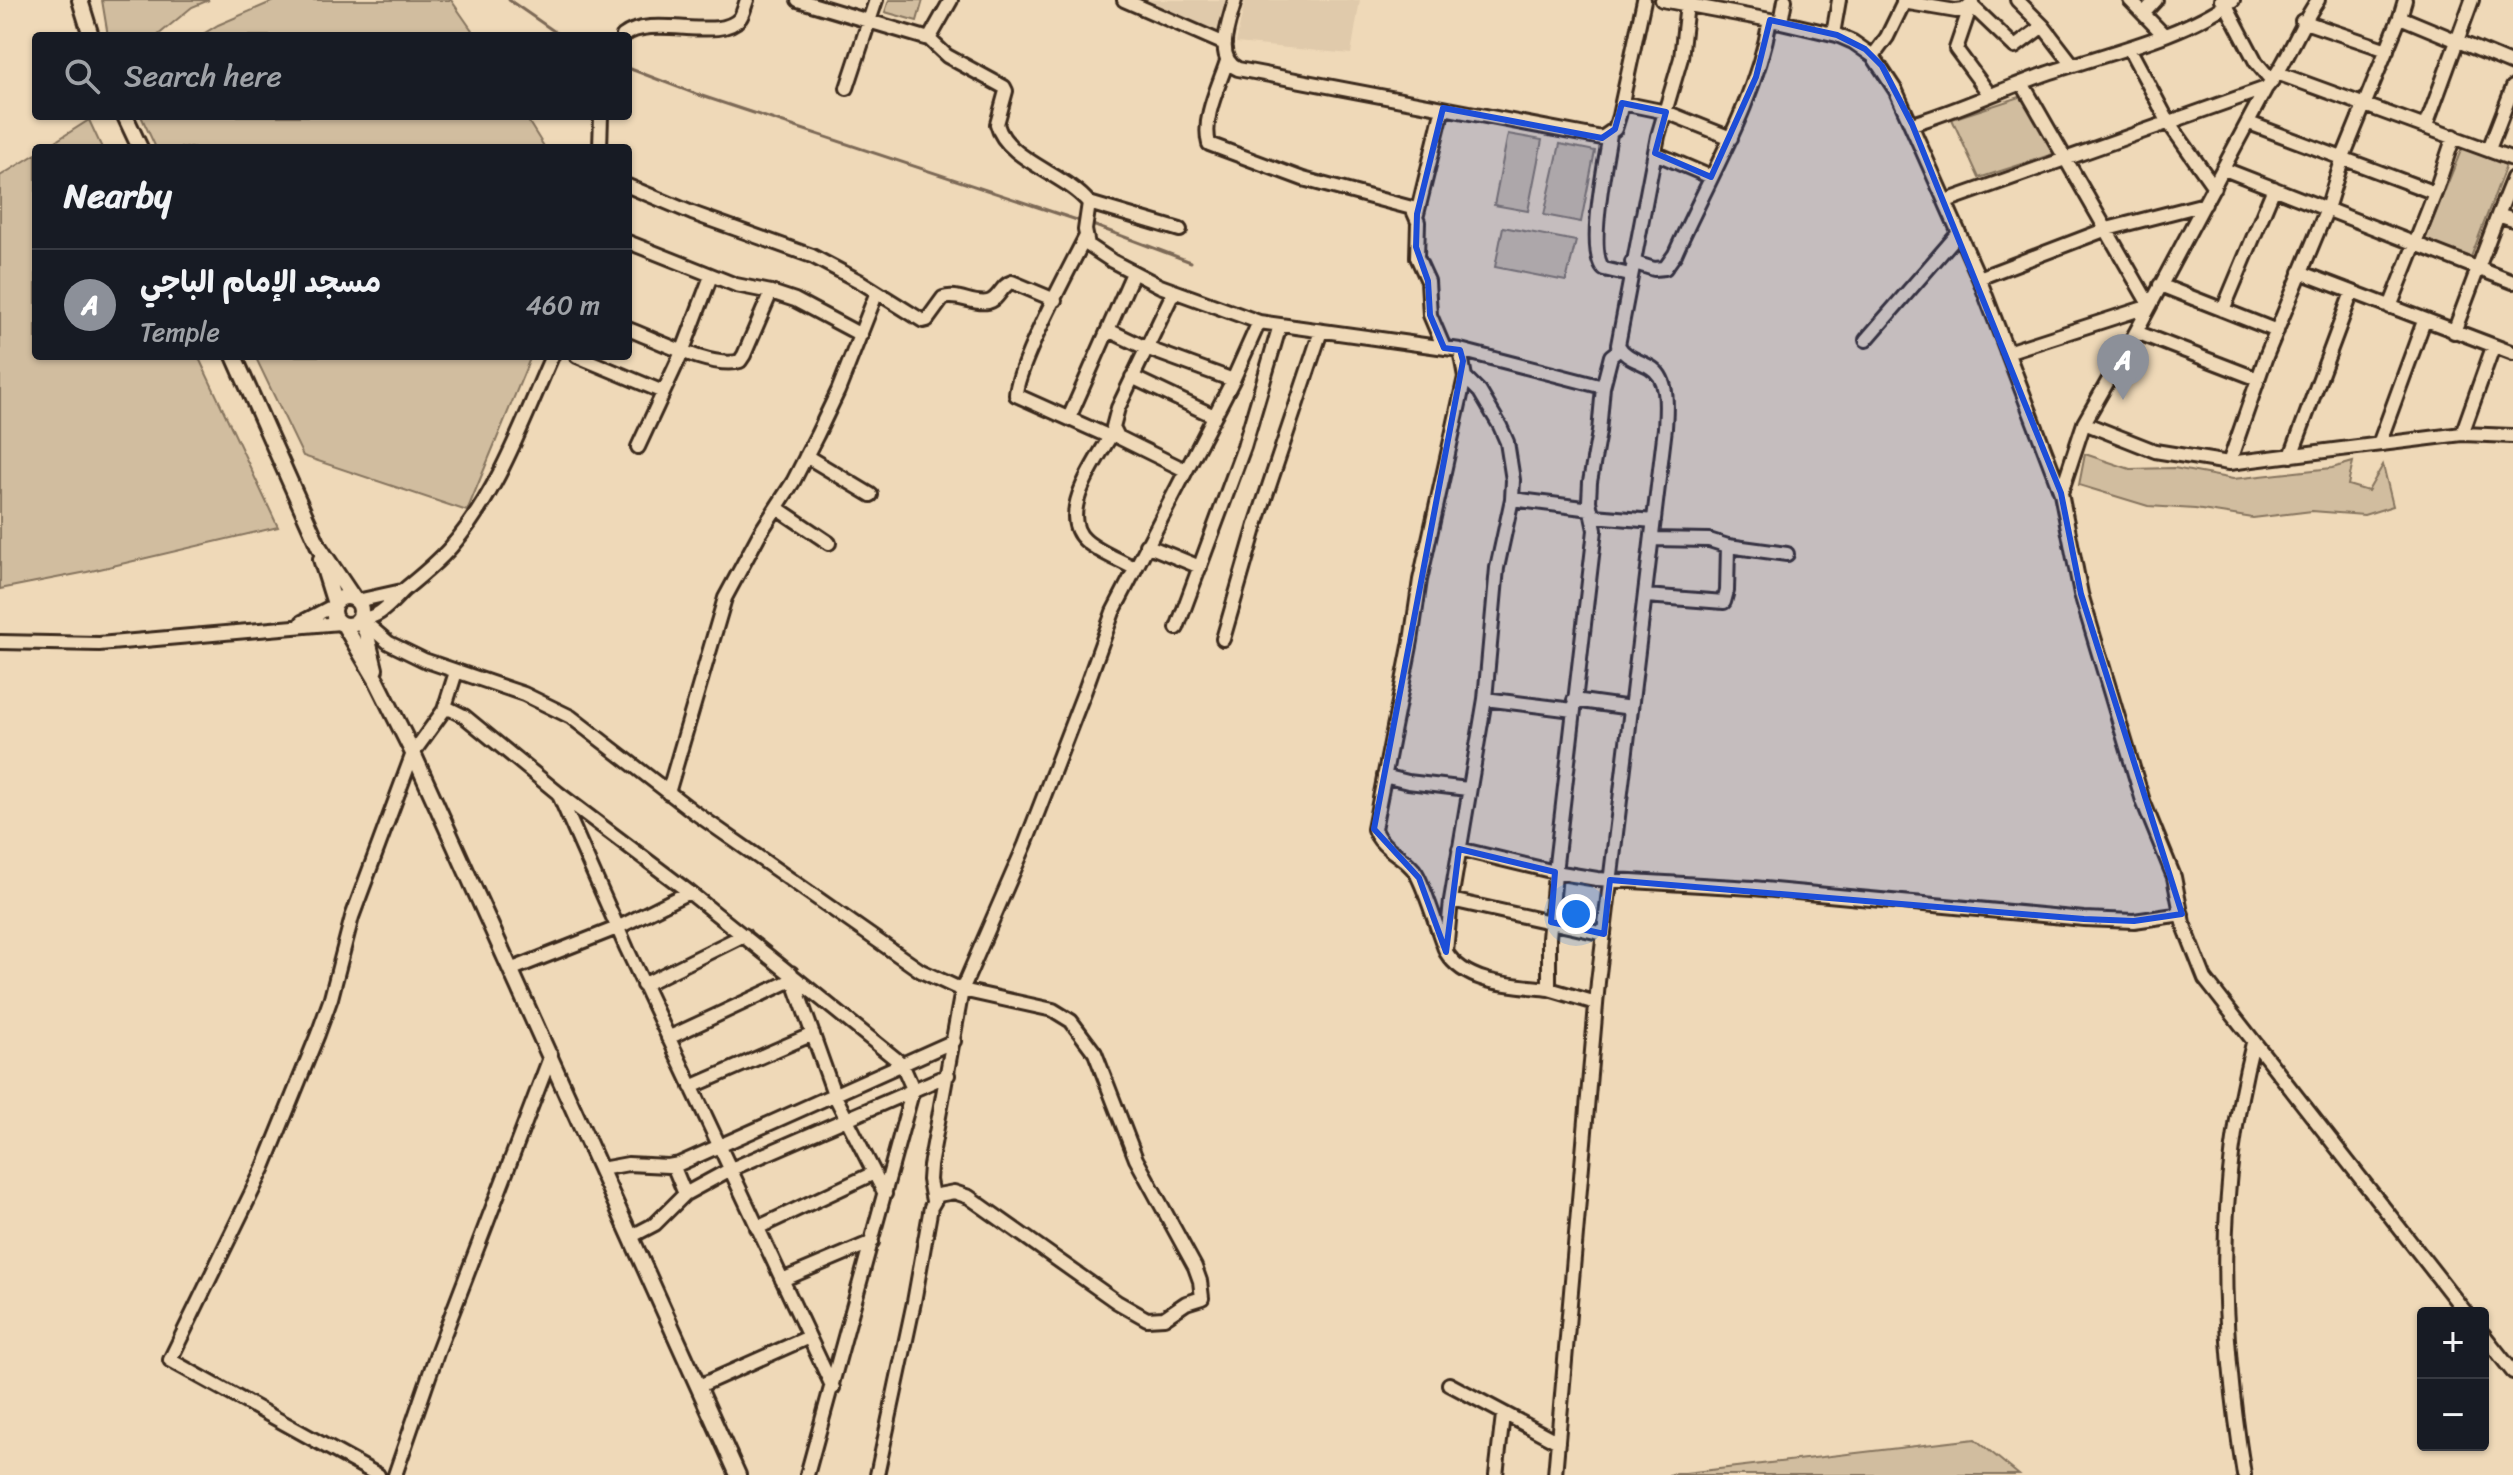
<!DOCTYPE html>
<html lang="en">
<head>
<meta charset="utf-8">
<style>
	body { margin:0; font-family:Sriracha,"Playpen Sans Arabic",sans-serif; background:#242831; color:#f1f3f6 }
	.controls { position:absolute; right:24px; bottom:24px; display:grid; overflow:hidden; border-radius:8px; box-shadow:0 2px 6px #0004 }
	.controls button { width:72px; height:72px; display:grid; place-items:center; padding:0; border:0; border-bottom:2px solid #363941; background:#171b24; color:#f1f3f6; font:40px sans-serif }
	.you { position:absolute; left:1576px; top:914px; width:28px; height:28px; margin:-20px; border:6px solid #fff; border-radius:50%; background:#1a73e8; box-shadow:0 0 0 12px #1a73e833 }
	.badge { display:grid; place-items:center; width:52px; height:52px; border-radius:50%; background:#8c9099; color:#fff; font-size:26px; font-weight:700 }
	.pin { position:absolute; translate:-50% -66px; filter:drop-shadow(0 2px 4px #0008) }
	.pin::after { content:''; position:absolute; top:42px; width:28px; height:24px; background:inherit; clip-path:polygon(0 0,100% 0,50% 100%) }
	.list { margin:0; padding:0; list-style:none }
	h2 { display:flex; justify-content:space-between; align-items:center; height:104px; margin:0; padding:0 32px; font-size:34px }
	h2 small { font-size:26px; font-weight:400; color:#9ea1a6 }
	.list li { display:grid; grid-template-columns:52px 1fr auto; gap:24px; align-items:center; box-sizing:border-box; height:112px; padding:0 32px; border-top:2px solid #363941 }
	.list b { display:block; font-size:30px; white-space:nowrap }
	.list p { margin:0; font-size:26px; white-space:nowrap; color:#9ea1a6 }
	.list em { font-size:26px; font-style:normal; color:#9ea1a6 }
	.icon { flex:none; width:44px; height:44px; fill:none; stroke:currentColor; stroke-width:2; stroke-linecap:round; stroke-linejoin:round }
	.map { position:relative; flex:none; width:2513px; height:1475px; overflow:hidden }
	.search { position:absolute; background:#171b24; box-shadow:0 2px 6px #0004; left:32px; top:32px; width:600px; height:88px; display:flex; align-items:center; gap:20px; box-sizing:border-box; padding:0 28px; border-radius:8px; color:#9ea1a6; font-size:30px }
	.panel { position:absolute; background:#171b24; box-shadow:0 2px 6px #0004; left:32px; top:144px; width:600px; height:216px; border-radius:8px }
	.map>svg:first-child { display:block }
	.built { fill:#e0caab }
	.green { fill:#d1bd9f; stroke:#86745e; stroke-width:2 }
	.lines { fill:none; stroke-linecap:round; stroke-linejoin:round }
	.stream { stroke:#7c6956; stroke-width:3 }
	.minor-casing { stroke:#3b2a1e; stroke-width:18 }
	.major-casing { stroke:#3b2a1e; stroke-width:20 }
	.minor { stroke:#efd9b8; stroke-width:12 }
	.major { stroke:#efd9b8; stroke-width:14 }
	.marked { fill:#1d4ed8; fill-opacity:0.2; stroke:#1d4ed8; stroke-width:6; stroke-linejoin:round }
</style>
</head>
<body>
<div class="map">
<svg width="2513" height="1475" viewBox="0 0 2513 1475">
	<rect width="100%" height="100%" fill="#efd9b8"/>
	<filter id="ink" filterUnits="userSpaceOnUse"><feTurbulence type="fractalNoise" baseFrequency=".0125" numOctaves="2"/><feDisplacementMap in="SourceGraphic" scale="16" xChannelSelector="R" yChannelSelector="G"/><feConvolveMatrix kernelMatrix="1 2 1 2 8 2 1 2 1" color-interpolation-filters="sRGB"/></filter>
	<g filter="url(#ink)">
		<path class="built" d="M 1143,0 L 1226,0 L 1219,33 Z
			M 1245,0 L 1360,0 L 1351,54 L 1236,43 Z"/>
		<path class="green" d="M 102,0 L 209,0 L 192,7 L 157,36 L 108,36 Z
			M 276,0 L 451,0 L 476,36 L 200,36 L 218,25 Z
			M 889,0 L 923,0 L 917,21 L 885,12 Z
			M 2023,96 L 2056,153 L 1979,178 L 1952,119 Z
			M 141,116 L 525,116 L 545,148 L 156,148 Z
			M 89,120 L 102,148 L 45,148 Z
			M 1508,134 L 1542,140 L 1528,211 L 1494,205 Z
			M 1560,144 L 1595,151 L 1581,222 L 1544,215 Z
			M 2462,148 L 2506,165 L 2471,257 L 2425,240 Z
			M 36,154 L 36,356 L 198,356 L 278,527 L 87,572 L 0,589 L 0,176 Z
			M 1503,227 L 1576,241 L 1566,281 L 1495,267 Z
			M 255,356 L 531,356 L 467,511 L 303,456 Z
			M 2085,454 L 2130,469 L 2174,468 L 2233,479 L 2332,468 L 2353,462 L 2348,485 L 2368,491 L 2383,465 L 2393,506 L 2364,515 L 2312,511 L 2253,518 L 2195,509 L 2148,506 L 2079,485 Z
			M 1975,1439 L 2019,1475 L 1668,1475 Z"/>
		<g class="lines">
			<path class="stream" d="M 509,0 L 561,36
				M 628,68 L 696,94 L 1083,222
				M 1090,224 L 1191,262"/>
			<g class="minor-casing">
				<path id="minor" d="M 798,0 L 929,39 L 951,0
					M 1124,0 L 1225,44
					M 1235,0 C 1230,21 1213,58 1238,69 L 1602,138 L 1615,129 L 1619,116 L 1644,0
					M 1662,0 L 1781,22 L 1837,35 L 1853,42 L 1873,56 L 1896,91 L 1979,278 L 2061,493 L 2081,594 L 2143,801 L 2174,877 L 2183,923 L 2205,979 L 2466,1313
					M 2017,0 L 2043,26 L 2073,65
					M 2130,0 L 2163,34
					M 2221,0 L 2226,5 L 2256,62 L 2272,81
					M 1903,2 L 1956,11 L 1964,10 L 1972,3
					M 2144,13 L 2156,0
					M 2400,17 L 2405,0
					M 2302,21 L 2387,50
					M 1781,22 L 1785,0
					M 1833,34 L 1839,0
					M 623,36 C 652,13 720,43 740,18 C 743,14 745,5 747,0
					M 929,39 L 947,56 L 1004,87 L 1006,91 L 997,124 C 1006,160 1066,174 1089,203 L 1085,230 L 1088,245 L 1112,261 L 1160,286 L 1259,322 L 1460,350 L 1603,387
					M 2129,48 L 2169,123 L 2214,187
					M 1873,56 L 1887,37 L 1905,0
					M 1227,61 C 1219,86 1202,118 1209,144 L 1303,179 L 1412,208 L 1418,222 L 1417,257 L 1428,281 L 1430,315 L 1444,348
					M 2277,73 L 2513,159
					M 847,88 L 876,0
					M 1990,95 L 1956,49 L 1971,5 L 2015,47 L 2043,26
					M 1622,103 L 1666,112 L 1731,138
					M 2249,123 L 2435,193
					M 1912,124 C 1960,110 2004,88 2051,72 C 2108,53 2184,36 2233,0
					M 2426,126 L 2472,0
					M 1610,134 C 1606,160 1586,253 1604,269 L 1630,275
					M 600,148 L 601,116
					M 2489,149 L 2513,87
					M 1655,153 L 1711,177
					M 2224,169 L 2513,282
					M 628,186 L 692,213 L 812,256 L 861,282 L 923,321 L 927,320 L 943,298 C 958,293 972,305 988,302 C 999,300 1001,285 1012,282 L 1055,300
					M 1946,201 L 2266,88
					M 1089,203 L 1180,230
					M 1417,214 L 1443,108
					M 2498,215 L 2513,178
					M 1085,238 C 1070,267 1016,368 1016,395 L 1110,437
					M 628,242 L 736,285 L 771,292 L 795,300 L 861,335
					M 1632,262 L 1654,269 L 1665,268 L 1675,254 C 1709,177 1755,104 1770,20
					M 2300,272 L 2513,353
					M 1979,278 L 2107,229 L 2205,204
					M 2160,285 L 2277,331
					M 1174,291 L 1118,408 L 1113,427 L 1118,437 L 1185,470
					M 2390,307 L 2435,193 L 2454,136
					M 2223,310 L 2274,188
					M 628,329 C 655,339 713,370 740,361 L 744,355 L 771,292
					M 1108,330 L 1146,348 L 1233,380
					M 2136,332 L 2258,379
					M 2454,332 L 2498,215 L 2513,220
					M 1866,340 L 1958,234
					M 2007,352 L 2150,306 L 2022,83
					M 577,356 L 663,392
					M 1132,377 L 1214,416
					M 1465,377 L 1480,392 L 1500,426 L 1507,442 L 1513,480 L 1512,499 L 1497,568 L 1485,699 L 1451,900 L 1446,952 C 1466,985 1515,985 1549,989
					M 1069,418 L 1133,273
					M 2084,423 L 2155,451 L 2229,463 L 2462,434 L 2513,436
					M 1113,432 C 1098,458 1056,514 1085,540 C 1098,552 1118,559 1134,568
					M 2462,434 L 2493,347
					M 2379,444 L 2424,321
					M 638,447 L 683,350 L 711,276
					M 806,456 L 871,495
					M 2291,456 L 2352,292
					M 2229,463 L 2265,359 L 2327,209 L 2343,157 L 2400,17 L 2513,64
					M 2061,493 L 2084,423 L 2136,332 L 2266,88 C 2287,64 2298,28 2318,0
					M 1512,499 L 1591,509
					M 777,508 L 829,543
					M 1594,516 L 1654,521
					M 1652,539 L 1709,540 L 1728,546 L 1787,554
					M 1146,545 L 1200,567
					M 1646,596 L 1724,602 L 1727,591 L 1728,546
					M 357,601 L 402,591
					M 360,618 C 379,620 392,601 405,589 C 421,576 437,563 451,547 C 498,493 523,421 552,356
					M 361,619 L 389,643 L 424,660 L 524,694 L 571,717 L 694,812 L 921,971 L 962,990 L 1053,1010 L 1071,1021 L 1095,1053 L 1136,1159 L 1195,1267 L 1200,1281 L 1202,1298 L 1186,1303 L 1164,1318 L 1147,1319 L 1117,1302 L 969,1197 L 954,1192 L 938,1195 L 931,1207 L 914,1302 L 877,1475
					M 302,622 L 333,606
					M 1177,628 L 1244,447 L 1280,325
					M 1223,639 L 1256,525 L 1321,331
					M 0,642 L 99,644 L 340,623
					M 1485,699 L 1573,710
					M 1574,700 L 1631,708
					M 444,710 L 456,672
					M 1384,776 L 1408,782 L 1468,789
					M 668,793 L 725,598 L 760,533 L 793,482 L 817,435 L 838,391 L 877,292
					M 559,795 L 627,949 L 833,1388
					M 1459,849 L 1555,872 L 1597,879 L 1753,888 L 2084,919 L 2134,921 L 2182,914
					M 1451,900 L 1604,934
					M 1445,949 C 1437,929 1426,890 1416,873 C 1405,855 1381,850 1374,829 L 1411,641 L 1420,580 L 1465,377 L 1460,350
					M 510,970 L 617,928 L 689,892
					M 791,973 L 834,1094 L 885,1194
					M 643,985 L 744,935
					M 1596,1003 L 1549,989 L 1549,938 L 1556,864 L 1595,530 L 1589,501 L 1590,482 L 1599,432 L 1603,387 L 1611,356 L 1620,349
					M 668,1038 L 794,979
					M 691,1087 L 813,1034
					M 673,1165 L 685,1194
					M 601,1169 L 628,1164 L 668,1166 L 679,1164 L 954,1041
					M 933,1201 L 929,1180 L 930,1166 L 962,990 L 1025,845 L 1085,690 L 1113,612 L 1233,380 L 1259,322
					M 757,1228 L 874,1173
					M 632,1236 L 655,1224 L 685,1194 L 729,1170 L 948,1075
					M 782,1280 L 872,1242
					M 2483,1334 L 2513,1372
					M 1449,1384 L 1558,1442
					M 699,1386 L 809,1337
					M 378,1475 L 170,1360 L 264,1167 L 318,1034 L 331,998 L 352,917 L 413,753 L 444,710 L 450,709 L 464,716 L 558,793 L 689,892 L 902,1064 L 913,1089 L 807,1475
					M 395,1475 L 437,1353 L 551,1055
					M 1496,1475 L 1503,1415
					M 1555,1475 L 1598,982 L 1665,428 C 1666,409 1670,378 1650,367 C 1638,360 1625,358 1618,345 L 1658,136 L 1681,58 L 1687,4
					M 2244,1475 C 2220,1324 2215,1193 2253,1043"/>
			</g>
			<g class="major-casing">
				<path id="major" d="M 80,0 L 91,36
					M 125,116 L 140,148
					M 234,356 L 319,547 L 354,599
					M 321,559 L 335,604
					M333 611a14 14 0 1 1 28 0a14 14 0 1 1-28 0Z
					M 359,619 L 366,632 L 375,669
					M 344,625 L 377,681 L 413,753 L 738,1475"/>
			</g>
			<use href="#minor" class="minor"/>
			<use href="#major" class="major"/>
		</g>
	</g>
	<path class="marked" d="M 1770,20 L 1837,35 L 1865,49 L 1882,66 L 1912,124 L 2061,493 L 2081,594 L 2182,914 L 2134,921 L 2084,919 L 1610,880 L 1604,934 L 1551,922 L 1555,872 L 1459,849 L 1446,952 L 1419,878 L 1374,829 L 1463,361 L 1460,350 L 1444,348 L 1430,315 L 1428,281 L 1416,247 L 1417,214 L 1443,108 L 1602,138 L 1615,129 L 1622,103 L 1666,112 L 1655,153 L 1711,177 L 1756,77 Z"/>
</svg>
<div class="controls">
<button>+</button>
<button>−</button>
</div>
<div class="you"></div>
<div class="pin badge" style="left:2123px;top:400px">A</div>
<div class="search"><svg class="icon" aria-label="search" viewBox="0 0 24 24"><circle cx="10" cy="10" r="6"/><path d="M15 15l6 6"/></svg>Search here</div>
<section class="panel">
<h2>Nearby<small></small></h2>
<ul class="list">
<li><span class="badge">A</span><div><b>مسجد الإمام الباجي</b><p>Temple</p></div><em>460 m</em></li>
</ul>
</section>
</div>
</body>
</html>
